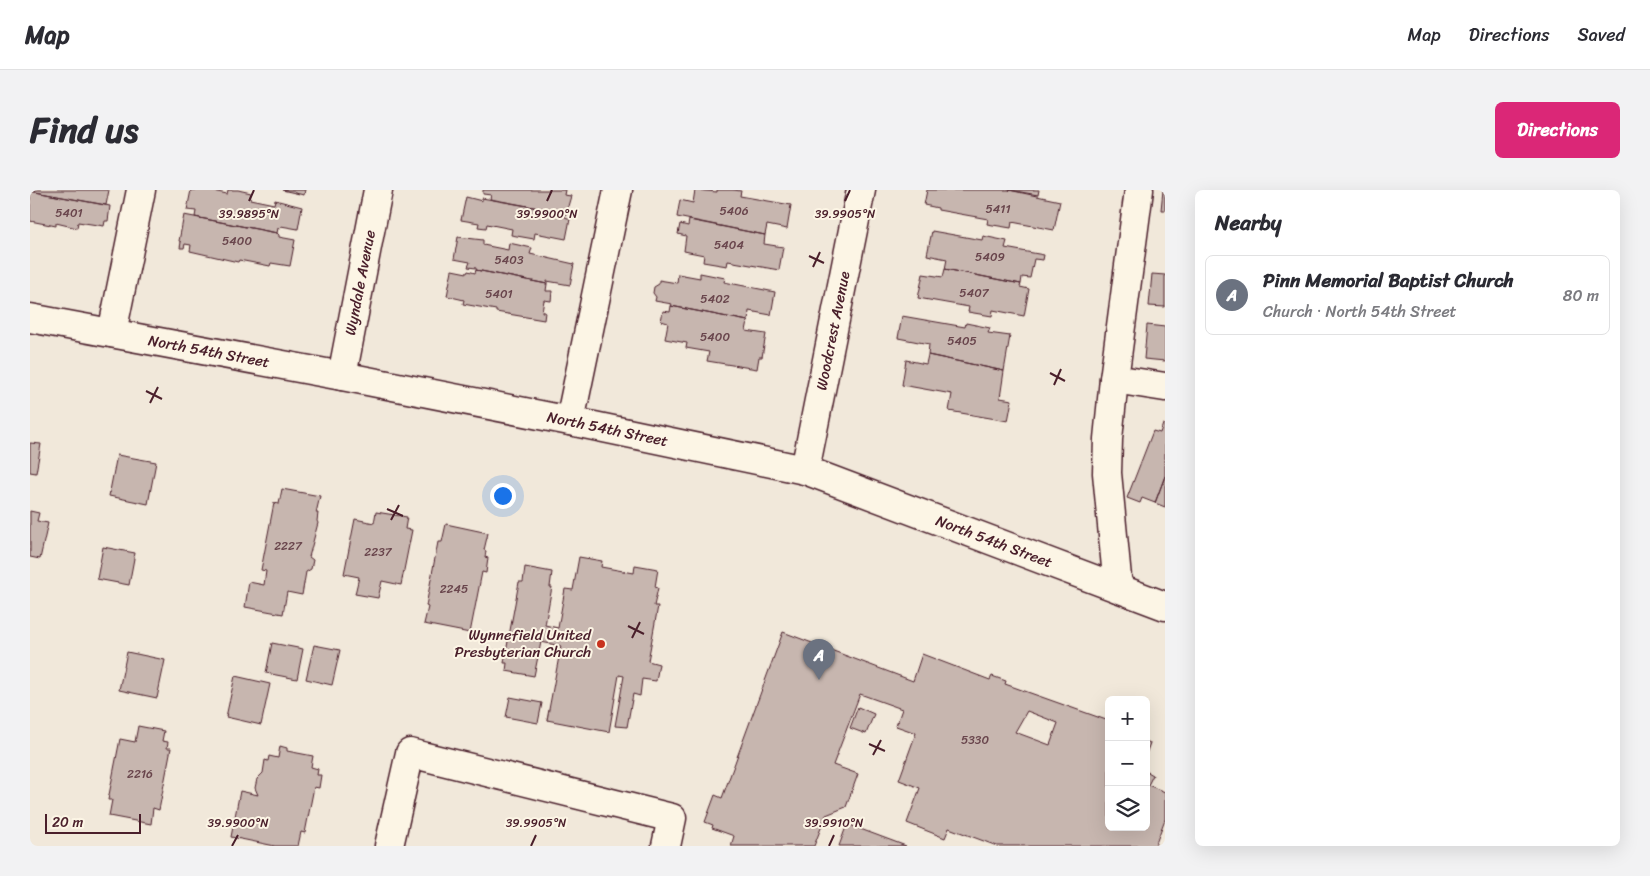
<!DOCTYPE html>
<html lang="en">
<head>
<meta charset="utf-8">
<style>
	body { margin:0; font-family:Sriracha,sans-serif; background:#f2f2f3; color:#2b2b33 }
	.controls { position:absolute; right:15px; bottom:15px; display:grid; overflow:hidden; border-radius:8px; box-shadow:0 5px 20px #0002 }
	.controls button { width:45px; height:45px; display:grid; place-items:center; padding:0; border:0; border-bottom:1px solid #e1e1e2; background:#fff; color:#2b2b33; font:25px sans-serif }
	.scale { position:absolute; left:15px; bottom:12px; width:96px; box-sizing:border-box; padding-left:5px; border:2px solid #4a1f2b; border-top:0; font-size:14px; line-height:18px; white-space:nowrap; color:#4a1f2b; -webkit-text-stroke:4px #fcf5e5; paint-order:stroke }
	.you { position:absolute; left:472px; top:305px; width:18px; height:18px; margin:-12px; border:4px solid #fff; border-radius:50%; background:#1a73e8; box-shadow:0 0 0 8px #1a73e833 }
	.badge { display:grid; place-items:center; width:32px; height:32px; border-radius:50%; background:#db2777; color:#fff; font-size:16px; font-weight:700 }
	.pin { position:absolute; translate:-50% -41px; filter:drop-shadow(0 1px 2px #0008) }
	.pin::after { content:''; position:absolute; top:26px; width:18px; height:15px; background:inherit; clip-path:polygon(0 0,100% 0,50% 100%) }
	.list { margin:0; padding:0; list-style:none }
	h2 { display:flex; justify-content:space-between; align-items:center; height:65px; margin:0; padding:0 20px; font-size:21px }
	h2 small { font-size:16px; font-weight:400; color:#7c7c81 }
	.list li { display:grid; grid-template-columns:32px 1fr auto; gap:15px; align-items:center; box-sizing:border-box; height:80px; margin:0 10px 10px; padding:0 10px; border:1px solid #e1e1e2; border-radius:8px }
	.list b { display:block; font-size:19px; white-space:nowrap }
	.list p { margin:0; font-size:16px; white-space:nowrap; color:#7c7c81 }
	.list em { font-size:16px; font-style:normal; color:#7c7c81 }
	.icon { flex:none; width:28px; height:28px; fill:none; stroke:currentColor; stroke-width:2; stroke-linecap:round; stroke-linejoin:round }
	.map { position:relative; flex:none; width:1135px; height:656px; overflow:hidden; border-radius:8px }
	header { display:flex; align-items:center; gap:30px; box-sizing:border-box; height:70px; padding:0 25px; background:#fff; border-bottom:1px solid #e1e1e2 }
	header strong { font-size:24px }
	nav { display:flex; gap:28px; margin-inline-start:auto; font-size:18px }
	.intro { display:flex; align-items:center; justify-content:space-between; box-sizing:border-box; height:120px; padding:0 30px }
	h1 { margin:0; font-size:35px }
	.button { padding:12px 22px; border-radius:8px; background:#db2777; color:#fff; font-size:18px; font-weight:700 }
	main { display:flex; gap:30px; padding:0 30px }
	aside { flex:1; background:#fff; border-radius:8px; box-shadow:0 5px 20px #0002 }
	.map>svg:first-child { display:block }
	.building { fill:#c7b6af; stroke:#4a1f2b; fill-rule:evenodd }
	.lines { fill:none; stroke-linecap:round; stroke-linejoin:round }
	.minor-casing { stroke:#4a1f2b; stroke-width:31 }
	.minor { stroke:#fcf5e5; stroke-width:28 }
	.ticks { fill:none; stroke:#4a1f2b; stroke-width:2 }
	.poi-dot { fill:#c8321e; stroke:#fcf5e5; stroke-width:2 }
	.labels { text-anchor:middle; dominant-baseline:central; stroke-width:4; stroke-linejoin:round; paint-order:stroke }
	.number-label { font-size:12px; fill:#69454c }
	.street-label { font-size:15px; fill:#4a1f2b; stroke:#fcf5e5 }
	.poi-label { font-size:15px; fill:#4a1f2b; stroke:#fcf5e5; text-anchor:end }
	.ticks-label { font-size:12px; text-anchor:middle; fill:#4a1f2b; stroke:#fcf5e5; stroke-width:4; stroke-linejoin:round; paint-order:stroke }
</style>
</head>
<body>
<header>
<strong>Map</strong>
<nav><a>Map</a><a>Directions</a><a>Saved</a></nav>
</header>
<div class="intro"><h1>Find us</h1><a class="button">Directions</a></div>
<main>
<div class="map">
<svg width="1135" height="656" viewBox="0 0 1135 656">
	<rect width="100%" height="100%" fill="#f1e8da"/>
	<filter id="ink" filterUnits="userSpaceOnUse"><feTurbulence type="fractalNoise" baseFrequency=".02" numOctaves="2"/><feDisplacementMap in="SourceGraphic" scale="10" xChannelSelector="R" yChannelSelector="G"/><feConvolveMatrix kernelMatrix="1 2 1 2 8 2 1 2 1" color-interpolation-filters="sRGB"/></filter>
	<g filter="url(#ink)">
		<path class="building" d="M 0,0 L 79,0 L 76,15 L 0,1 Z
			M 161,0 L 178,0 L 197,4 L 198,0 L 208,0 L 221,3 L 220,9 L 244,14 L 245,10 L 272,17 L 268,39 L 251,36 L 250,39 L 248,38 L 247,43 L 165,27 L 166,21 L 157,20 Z
			M 252,0 L 275,0 L 274,5 Z
			M 453,0 L 535,0 L 534,5 L 541,6 L 536,23 L 460,9 L 461,5 L 453,4 Z
			M 665,0 L 687,2 L 687,0 L 703,0 L 711,1 L 710,6 L 761,15 L 757,39 L 737,35 L 735,45 L 647,27 L 650,10 L 663,13 Z
			M 897,0 L 979,0 L 1030,11 L 1024,40 L 982,32 L 981,38 L 957,34 L 958,29 L 908,20 L 908,18 L 894,15 Z
			M 979,0 L 1009,0 L 1008,5 Z
			M 1133,0 L 1135,0 L 1135,20 L 1131,20 Z
			M 0,1 L 80,16 L 78,31 L 75,31 L 74,36 L 48,32 L 47,38 L 26,33 L 26,36 L 0,31 Z
			M 436,7 L 452,11 L 452,8 L 536,23 L 535,27 L 540,29 L 536,49 L 505,43 L 504,49 L 481,45 L 482,39 L 457,34 L 456,38 L 448,37 L 449,33 L 431,30 Z
			M 154,25 L 247,43 L 249,45 L 249,47 L 265,50 L 260,76 L 241,73 L 240,76 L 209,70 L 208,72 L 160,61 L 161,55 L 155,54 L 154,58 L 150,58 L 151,52 L 149,51 Z
			M 659,30 L 735,45 L 734,54 L 753,57 L 749,80 L 698,71 L 697,76 L 673,72 L 674,65 L 654,61 L 656,46 L 648,44 L 650,34 L 658,36 Z
			M 902,41 L 952,50 L 953,46 L 977,51 L 975,58 L 1014,65 L 1013,70 L 1004,69 L 1000,88 L 992,87 L 991,94 L 915,79 L 917,69 L 897,65 Z
			M 428,47 L 453,50 L 453,55 L 478,60 L 479,53 L 502,58 L 500,64 L 544,74 L 540,95 L 517,91 L 517,94 L 446,80 L 446,78 L 438,77 L 440,72 L 424,69 Z
			M 915,79 L 991,94 L 990,97 L 999,99 L 994,126 L 963,120 L 962,126 L 938,122 L 939,117 L 888,108 L 893,84 L 913,87 Z
			M 422,80 L 437,83 L 438,81 L 445,83 L 446,80 L 517,94 L 516,101 L 522,101 L 521,111 L 514,110 L 512,122 L 515,122 L 514,130 L 466,122 L 466,120 L 433,114 L 434,110 L 417,106 Z
			M 670,83 L 695,88 L 694,92 L 745,102 L 741,125 L 719,121 L 718,131 L 641,116 L 642,114 L 625,111 L 626,107 L 623,103 L 624,97 L 629,94 L 629,90 L 647,93 L 648,84 L 670,88 Z
			M 1122,84 L 1135,85 L 1135,117 L 1119,116 Z
			M 641,116 L 718,131 L 716,141 L 736,144 L 732,167 L 729,167 L 727,179 L 677,171 L 679,162 L 656,158 L 657,153 L 635,149 L 638,133 L 631,131 L 633,121 L 640,122 Z
			M 872,126 L 935,137 L 936,133 L 960,138 L 958,143 L 980,146 L 974,181 L 898,165 L 899,154 L 868,148 Z
			M 1117,135 L 1135,137 L 1135,171 L 1114,169 Z
			M 898,165 L 974,181 L 970,208 L 982,210 L 978,231 L 919,221 L 922,204 L 872,195 L 876,170 L 896,174 Z
			M 1133,234 L 1135,235 L 1135,286 L 1125,313 L 1112,308 L 1110,313 L 1097,308 L 1123,241 L 1130,243 Z
			M 0,253 L 11,254 L 6,283 L 0,282 Z
			M 87,265 L 126,272 L 118,314 L 79,306 Z
			M 1135,286 L 1135,317 L 1125,313 Z
			M 252,299 L 290,306 L 286,323 L 288,323 L 287,331 L 288,333 L 279,367 L 283,370 L 281,379 L 276,382 L 272,405 L 257,402 L 253,424 L 215,417 L 219,392 L 234,395 L 236,381 L 231,380 L 244,313 L 249,314 Z
			M 0,321 L 9,323 L 7,331 L 18,333 L 10,369 L 0,367 Z
			M 346,322 L 377,327 L 375,339 L 382,340 L 371,395 L 352,391 L 348,408 L 325,404 L 329,387 L 314,384 L 325,329 L 344,333 Z
			M 416,334 L 458,343 L 454,360 L 456,361 L 455,367 L 458,368 L 456,383 L 452,382 L 440,443 L 394,434 L 398,417 L 396,416 L 408,352 L 412,352 Z
			M 73,357 L 105,363 L 99,395 L 67,389 Z
			M 549,367 L 572,371 L 571,377 L 604,383 L 605,375 L 628,379 L 625,397 L 628,398 L 624,416 L 628,416 L 618,471 L 629,474 L 626,491 L 612,489 L 610,506 L 603,504 L 597,537 L 585,536 L 594,486 L 589,485 L 579,542 L 517,530 L 531,456 L 511,452 L 504,486 L 476,481 L 477,473 L 474,473 L 489,392 L 493,392 L 495,377 L 522,382 L 520,397 L 522,397 L 515,435 L 528,438 L 535,399 L 543,400 Z
			M 753,442 L 883,491 L 892,464 L 960,490 L 962,486 L 976,491 L 975,494 L 1079,531 L 1079,637 L 1116,637 L 1116,581 L 1123,585 L 1118,595 L 1135,602 L 1135,629 L 1125,656 L 967,656 L 919,638 L 915,648 L 877,633 L 890,598 L 869,590 L 886,543 L 866,536 L 872,519 L 830,504 L 803,575 L 828,584 L 816,617 L 796,625 L 784,656 L 701,656 L 704,646 L 682,638 L 683,635 L 675,632 L 685,605 L 692,608 ZM 997,521 L 1028,533 L 1020,555 L 985,542 Z
			M 242,453 L 273,459 L 267,489 L 236,483 Z
			M 284,455 L 310,460 L 302,495 L 276,489 Z
			M 97,462 L 135,470 L 127,508 L 89,500 Z
			M 205,486 L 240,494 L 231,535 L 196,527 Z
			M 480,507 L 512,513 L 508,533 L 476,527 Z
			M 828,517 L 844,524 L 836,544 L 820,538 Z
			M 108,536 L 134,541 L 132,551 L 138,552 L 137,558 L 141,558 L 129,620 L 123,618 L 121,634 L 79,626 L 82,610 L 78,610 L 90,549 L 105,552 Z
			M 1116,551 L 1120,553 L 1116,564 Z
			M 250,556 L 257,558 L 257,561 L 283,566 L 281,577 L 288,579 L 287,585 L 291,585 L 289,598 L 284,597 L 275,643 L 271,642 L 268,656 L 245,656 L 201,647 L 210,601 L 228,605 L 225,598 L 227,589 L 233,583 L 235,570 L 238,571 L 239,566 L 248,568 Z
			M 817,634 L 876,656 L 809,656 Z"/>
		<g class="lines">
			<g class="minor-casing">
				<g id="minor">
					<path id="s1" d="M 0,128 L 312,186 L 540,231 L 775,280 L 1135,416"/>
					<path d="M 82,143 L 111,0"/>
					<path id="s2" d="M 312,186 L 348,0"/>
					<path d="M 1084,189 L 1135,197"/>
					<path d="M 540,231 L 588,0"/>
					<path id="s3" d="M 775,280 L 831,0"/>
					<path d="M 1088,398 L 1077,283 L 1078,249 L 1084,189 L 1109,0"/>
					<path d="M 359,656 L 380,563 L 642,628 L 636,656"/>
				</g>
			</g>
			<use href="#minor" class="minor"/>
		</g>
	</g>
	<path class="ticks" d="M 219,11 L 224,0M 517,11 L 522,0M 815,11 L 820,0M 779,66 L 794,73M 783,77 L 790,62M 1020,183 L 1035,191M 1024,195 L 1031,179M 116,201 L 132,209M 120,213 L 128,197M 357,319 L 373,326M 361,330 L 369,315M 598,436 L 614,444M 602,448 L 610,432M 839,554 L 855,561M 843,565 L 851,550M 202,656 L 208,645M 501,656 L 506,645M 799,656 L 804,645"/>
	<circle class="poi-dot" cx="571" cy="454" r="5"/>
	<g class="labels">
		<g class="number-label">
			<text x="968" y="19">5411</text>
			<text x="704" y="21">5406</text>
			<text x="39" y="23">5401</text>
			<text x="207" y="51">5400</text>
			<text x="699" y="55">5404</text>
			<text x="960" y="67">5409</text>
			<text x="479" y="70">5403</text>
			<text x="944" y="103">5407</text>
			<text x="469" y="104">5401</text>
			<text x="685" y="109">5402</text>
			<text x="685" y="147">5400</text>
			<text x="932" y="151">5405</text>
			<text x="258" y="356">2227</text>
			<text x="348" y="362">2237</text>
			<text x="424" y="399">2245</text>
			<text x="945" y="550">5330</text>
			<text x="110" y="584">2216</text>
		</g>
		<g class="street-label">
			<text stroke="none"><textPath href="#s2" startOffset="95">Wyndale Avenue</textPath></text>
			<text stroke="none"><textPath href="#s3" startOffset="142">Woodcrest Avenue</textPath></text>
			<text stroke="none"><textPath href="#s1" startOffset="182">North 54th Street</textPath></text>
			<text stroke="none"><textPath href="#s1" startOffset="588">North 54th Street</textPath></text>
			<text stroke="none"><textPath href="#s1" startOffset="992">North 54th Street</textPath></text>
		</g>
		<g class="poi-label">
			<text x="561" y="445">Wynnefield United<tspan x="561" dy="17">Presbyterian Church</tspan></text>
		</g>
	</g>
	<g class="ticks-label">
		<text x="517" y="28">39.9900°N</text>
		<text x="815" y="28">39.9905°N</text>
		<text x="219" y="28">39.9895°N</text>
		<text x="208" y="637">39.9900°N</text>
		<text x="506" y="637">39.9905°N</text>
		<text x="804" y="637">39.9910°N</text>
	</g>
</svg>
<div class="controls">
<button>+</button>
<button>−</button>
<button><svg class="icon" aria-label="layers" viewBox="0 0 24 24"><path d="M12 4l9 5-9 5-9-5zM3 14l9 5 9-5"/></svg></button>
</div>
<div class="scale">20 m</div>
<div class="you"></div>
<div class="pin badge" style="left:789px;top:490px;background:#6b7280">A</div>
</div>
<aside>
<h2>Nearby<small></small></h2>
<ul class="list">
<li><span class="badge" style="background:#6b7280">A</span><div><b>Pinn Memorial Baptist Church</b><p>Church · North 54th Street</p></div><em>80 m</em></li>
</ul>
</aside>
</main>
</body>
</html>
